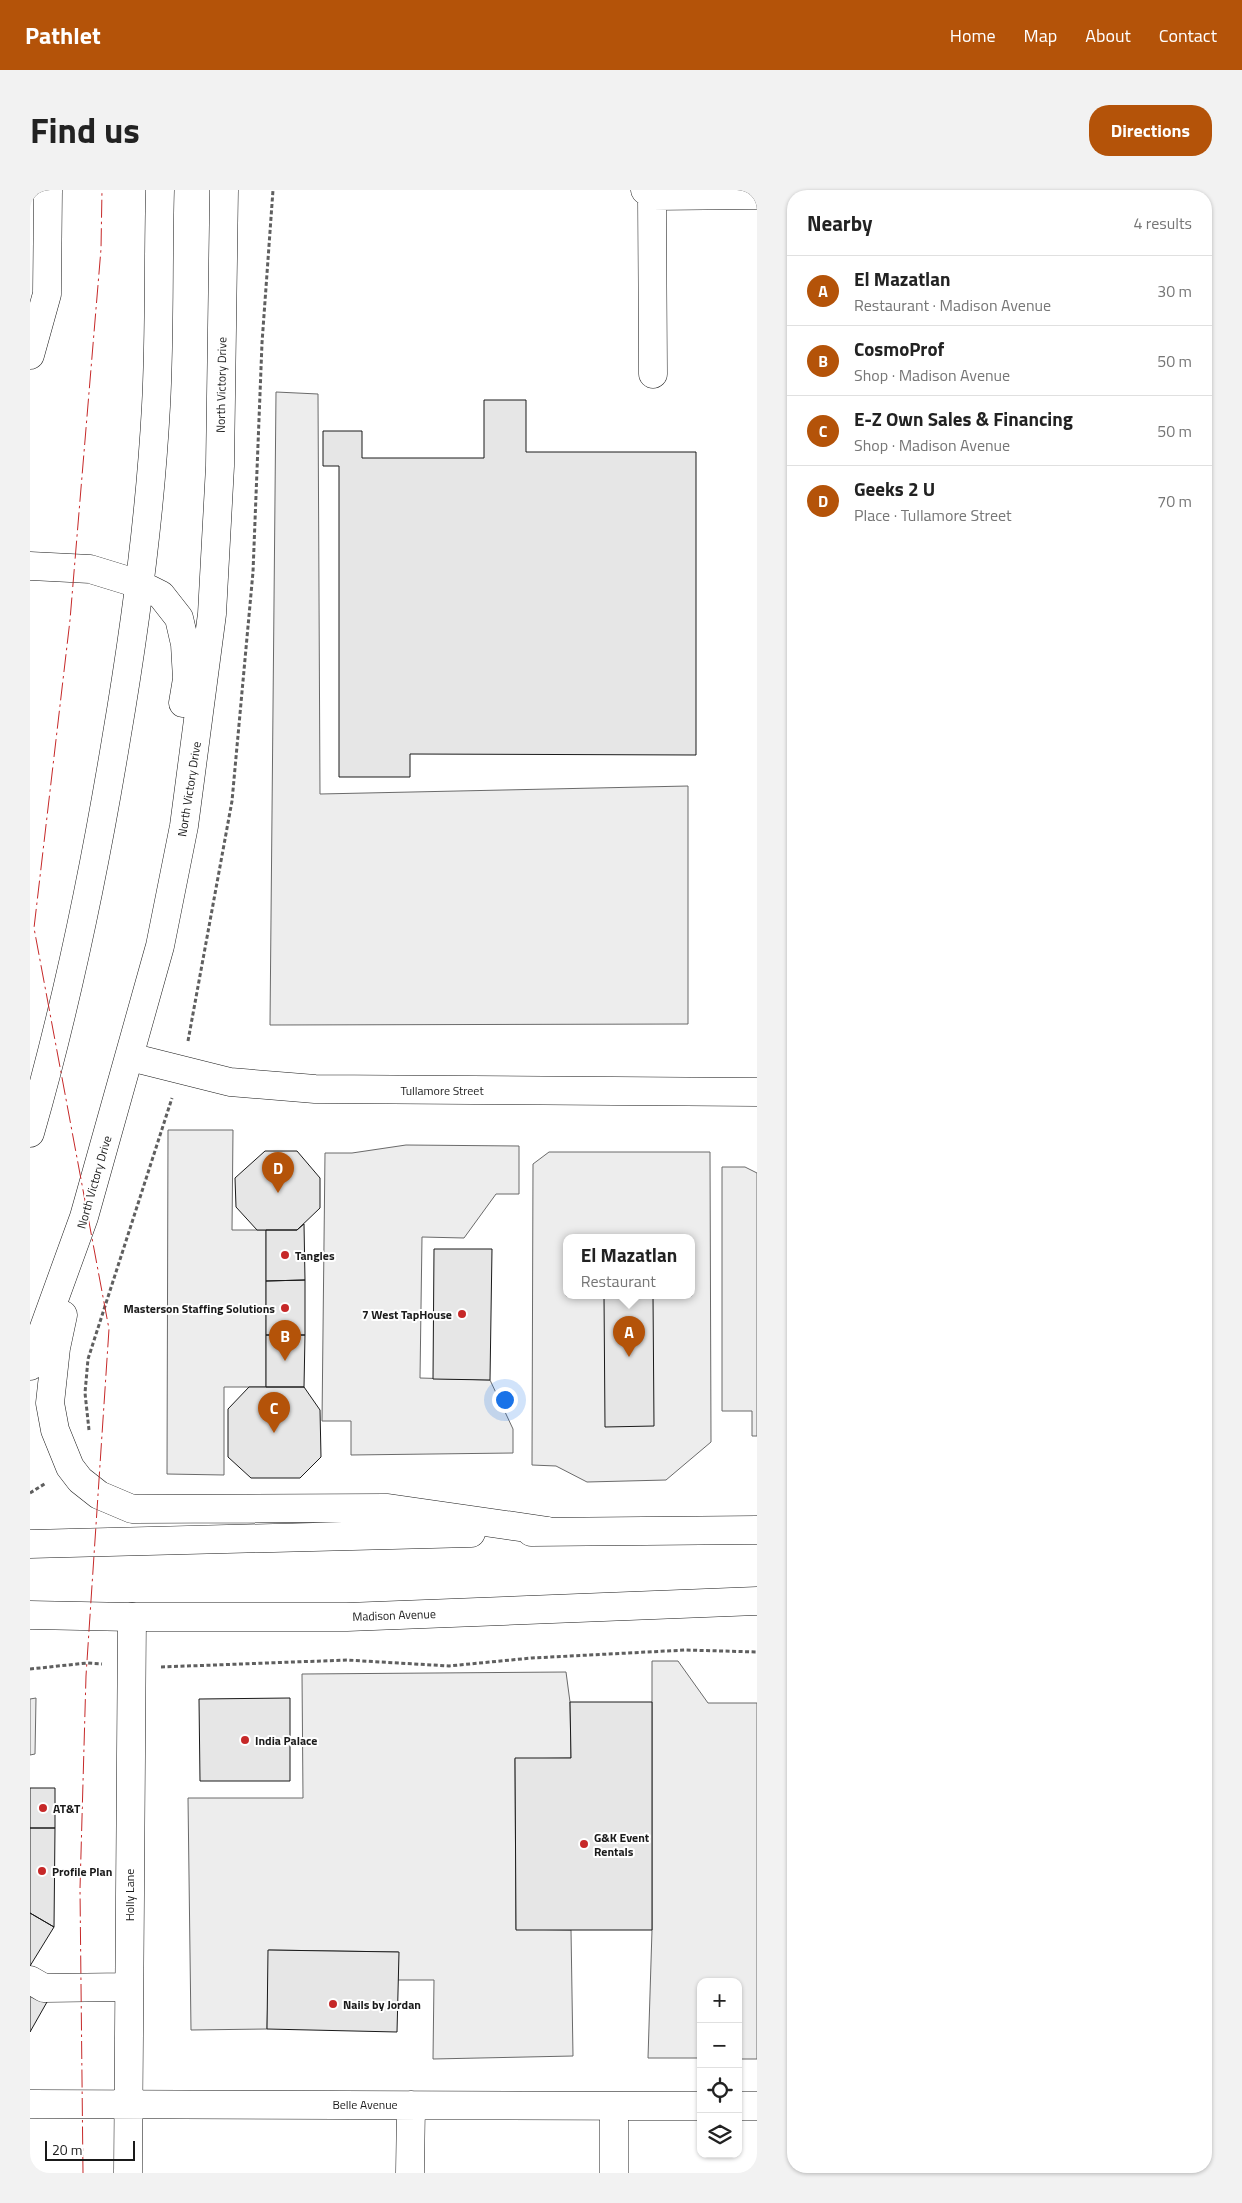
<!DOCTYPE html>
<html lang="en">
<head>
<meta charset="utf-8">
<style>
	body { margin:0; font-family:"Titillium Web",sans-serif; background:#f2f2f2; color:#222 }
	.controls { position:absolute; right:15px; bottom:15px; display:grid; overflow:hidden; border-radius:10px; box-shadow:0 1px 4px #0004 }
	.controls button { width:45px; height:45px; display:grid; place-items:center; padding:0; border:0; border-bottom:1px solid #e0e0e0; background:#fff; color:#222; font:25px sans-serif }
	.scale { position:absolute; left:15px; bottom:12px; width:90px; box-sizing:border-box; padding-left:5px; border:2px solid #1a1a1a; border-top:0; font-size:14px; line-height:18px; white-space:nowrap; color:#1a1a1a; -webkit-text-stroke:4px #fff; paint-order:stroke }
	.you { position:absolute; left:474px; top:1209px; width:18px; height:18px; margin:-12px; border:4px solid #fff; border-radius:50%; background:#1a73e8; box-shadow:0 0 0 8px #1a73e833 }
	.badge { display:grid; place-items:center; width:32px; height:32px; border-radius:50%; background:#b45309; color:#fff; font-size:16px; font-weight:700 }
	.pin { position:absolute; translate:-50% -41px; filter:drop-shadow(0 1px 2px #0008) }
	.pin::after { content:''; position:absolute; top:26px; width:18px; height:15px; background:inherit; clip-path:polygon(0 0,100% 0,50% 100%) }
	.popup { position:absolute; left:533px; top:1044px; width:132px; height:65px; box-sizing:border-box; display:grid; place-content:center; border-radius:10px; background:#fff; filter:drop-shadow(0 1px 4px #0005); font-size:16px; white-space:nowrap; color:#767676 }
	.popup b { font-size:19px; color:#222 }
	.popup::after { content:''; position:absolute; left:50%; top:100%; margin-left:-10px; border:10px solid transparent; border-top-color:#fff }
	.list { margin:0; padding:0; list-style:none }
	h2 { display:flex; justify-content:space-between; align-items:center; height:65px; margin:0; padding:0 20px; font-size:21px }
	h2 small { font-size:16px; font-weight:400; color:#767676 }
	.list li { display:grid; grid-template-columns:32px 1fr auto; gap:15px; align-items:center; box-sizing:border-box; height:70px; padding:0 20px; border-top:1px solid #e0e0e0 }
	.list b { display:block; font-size:19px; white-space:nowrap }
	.list p { margin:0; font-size:16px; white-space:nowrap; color:#767676 }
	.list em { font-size:16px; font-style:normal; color:#767676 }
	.icon { flex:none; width:28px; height:28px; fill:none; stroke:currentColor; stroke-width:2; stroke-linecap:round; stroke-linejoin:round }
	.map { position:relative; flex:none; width:727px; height:1983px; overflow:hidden; border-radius:20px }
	header { display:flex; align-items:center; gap:30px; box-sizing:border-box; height:70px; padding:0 25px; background:#b45309; color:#fff }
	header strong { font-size:24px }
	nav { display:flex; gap:28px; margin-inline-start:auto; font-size:18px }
	.intro { display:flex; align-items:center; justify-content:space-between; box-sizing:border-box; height:120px; padding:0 30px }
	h1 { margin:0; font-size:35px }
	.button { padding:12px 22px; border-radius:20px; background:#b45309; color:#fff; font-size:18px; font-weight:700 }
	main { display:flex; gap:30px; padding:0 30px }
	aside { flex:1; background:#fff; border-radius:20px; box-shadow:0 1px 4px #0004 }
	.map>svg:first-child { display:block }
	.parking { fill:#ededed; stroke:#6a6a6a; fill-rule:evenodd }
	.building { fill:#e6e6e6; stroke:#1a1a1a }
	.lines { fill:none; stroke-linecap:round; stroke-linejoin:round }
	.minor-casing { stroke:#1a1a1a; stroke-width:29 }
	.major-casing { stroke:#1a1a1a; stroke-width:29 }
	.path { stroke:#5f5f5f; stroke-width:3; stroke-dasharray:4 2.5; stroke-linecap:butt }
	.minor { stroke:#fff; stroke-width:28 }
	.major { stroke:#fff; stroke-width:28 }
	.power { stroke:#c62828; stroke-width:1; stroke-dasharray:18 4 2.5 4; stroke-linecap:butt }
	.poi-dot { fill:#c62828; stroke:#fff; stroke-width:2 }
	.labels { text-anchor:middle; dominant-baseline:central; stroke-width:4; stroke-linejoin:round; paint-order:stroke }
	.street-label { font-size:12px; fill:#1a1a1a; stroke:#fff }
	.poi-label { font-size:12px; font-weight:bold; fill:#1a1a1a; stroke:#fff; text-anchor:start }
</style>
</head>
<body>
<header>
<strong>Pathlet</strong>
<nav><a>Home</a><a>Map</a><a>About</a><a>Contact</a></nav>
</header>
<div class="intro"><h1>Find us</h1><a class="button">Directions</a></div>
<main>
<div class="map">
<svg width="727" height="1983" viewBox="0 0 727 1983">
	<rect width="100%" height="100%" fill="#fff"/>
	<path class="parking" d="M 246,202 L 288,204 L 290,604 L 658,596 L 658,834 L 240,835 Z
		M 138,940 L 203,940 L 202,1040 L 236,1040 L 236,1197 L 194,1197 L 194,1285 L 137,1284 Z
		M 376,955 L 489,956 L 489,1004 L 466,1004 L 434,1048 L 392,1047 L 390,1188 L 460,1190 L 483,1239 L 483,1263 L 321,1265 L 321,1231 L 292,1231 L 295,963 L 322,963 Z
		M 519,962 L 680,962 L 681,1252 L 636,1290 L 557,1292 L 526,1276 L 502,1275 L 503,974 ZM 536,1048 L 662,1048 L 662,1106 L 536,1106 Z
		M 692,977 L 715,977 L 727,983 L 727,1246 L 722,1246 L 722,1221 L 692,1221 Z
		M 622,1471 L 648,1471 L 678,1513 L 727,1513 L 727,1869 L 708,1869 L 708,1792 L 671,1792 L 671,1868 L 618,1868 L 622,1740 Z
		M 536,1482 L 540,1512 L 541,1568 L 485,1569 L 486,1739 L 541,1740 L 543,1866 L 403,1869 L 404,1790 L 368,1790 L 368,1762 L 239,1760 L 237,1839 L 161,1840 L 158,1608 L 273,1608 L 272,1484 Z
		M 6,1508 L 5,1564 L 0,1565 L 0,1509 Z"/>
	<path class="building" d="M 454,210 L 496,210 L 496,262 L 666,262 L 666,565 L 380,564 L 380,587 L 309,587 L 309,276 L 293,276 L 293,241 L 332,241 L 332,268 L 454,268 Z
		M 235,961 L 267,961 L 290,988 L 290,1018 L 267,1040 L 227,1040 L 206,1017 L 205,988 Z
		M 274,1034 L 275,1090 L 236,1091 L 236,1040 L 267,1040 Z
		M 404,1059 L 462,1059 L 460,1190 L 403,1189 Z
		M 275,1090 L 275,1145 L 236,1145 L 236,1091 Z
		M 574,1106 L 623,1106 L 624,1236 L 575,1237 Z
		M 236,1145 L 275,1145 L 274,1197 L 236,1197 Z
		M 219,1197 L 274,1197 L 290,1220 L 291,1267 L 270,1288 L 221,1288 L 198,1267 L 198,1219 Z
		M 260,1508 L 260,1591 L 170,1591 L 169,1509 Z
		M 540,1512 L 622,1512 L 622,1740 L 486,1740 L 485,1568 L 541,1568 Z
		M 0,1598 L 25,1598 L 25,1638 L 0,1638 Z
		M 0,1638 L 25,1638 L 24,1737 L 0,1723 Z
		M 0,1723 L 24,1737 L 0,1776 Z
		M 238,1760 L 369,1762 L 367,1842 L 237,1839 Z
		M 0,1802 L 17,1812 L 0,1842 Z"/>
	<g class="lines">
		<g class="minor-casing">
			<path id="minor" d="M 615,0 L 622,6 L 727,5
				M 622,6 L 623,184
				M 0,165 L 17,104 L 18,0
				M 0,376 L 60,379 L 109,394
				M 100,867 L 200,892 L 285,899 L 727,902
				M 0,1790 L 14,1798 L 98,1797
				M 0,1914 L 671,1916
				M 708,1916 L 727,1916
				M 98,1983 L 102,1427
				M 380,1983 L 381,1915
				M 584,1983 L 584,1916"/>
		</g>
		<g class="major-casing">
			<path id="major" d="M 109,394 L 131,405 L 149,428 L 155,454 L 157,489 L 153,513
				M 0,943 C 37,814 64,683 86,550 C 105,439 120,328 126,216 C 130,144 128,72 130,0
				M 33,1125 L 26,1158 L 20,1213 L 25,1240 L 40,1277 L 50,1290 L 69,1305 L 102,1319 L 358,1318 L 518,1341
				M 0,1176 L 54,1027 L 130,756 L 154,636 L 182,424 L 190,276 L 194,0
				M 501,1342 L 727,1340
				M 0,1354 L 441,1343
				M 0,1425 L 102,1427 L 317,1427 L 727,1411"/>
		</g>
		<path class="path" d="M 158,851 L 202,611 L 223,382 L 232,153 L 243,0
			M 59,1240 L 55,1203 L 58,1169 L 142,908
			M 0,1303 L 16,1293
			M 131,1477 L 317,1470 L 419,1476 L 502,1468 L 656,1460 L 727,1462
			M 0,1479 L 57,1473 L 72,1474"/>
		<use href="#minor" class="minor"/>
		<use href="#major" class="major"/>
		<path class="power" d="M 53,1983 L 50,1699 L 56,1486 L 79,1139 L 4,738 L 40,430 L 71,59 L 72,0"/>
	</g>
	<g class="poi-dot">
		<circle cx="255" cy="1065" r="5"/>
		<circle cx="255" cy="1118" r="5"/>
		<circle cx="432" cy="1124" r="5"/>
		<circle cx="215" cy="1550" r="5"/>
		<circle cx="13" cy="1618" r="5"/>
		<circle cx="554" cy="1654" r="5"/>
		<circle cx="12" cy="1681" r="5"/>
		<circle cx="303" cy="1814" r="5"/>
	</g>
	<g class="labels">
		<g class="street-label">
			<text transform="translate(191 195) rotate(-89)">North Victory Drive</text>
			<text transform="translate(159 599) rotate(-81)">North Victory Drive</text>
			<text x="412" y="900">Tullamore Street</text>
			<text transform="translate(64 992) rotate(-74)">North Victory Drive</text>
			<text transform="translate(364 1425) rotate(-2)">Madison Avenue</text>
			<text transform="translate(99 1705) rotate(-90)">Holly Lane</text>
			<text x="335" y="1914">Belle Avenue</text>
		</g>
		<g class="poi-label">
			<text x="265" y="1065">Tangles</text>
			<text x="245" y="1118" text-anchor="end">Masterson Staffing Solutions</text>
			<text x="422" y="1124" text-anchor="end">7 West TapHouse</text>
			<text x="225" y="1550">India Palace</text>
			<text x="23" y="1618">AT&amp;T</text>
			<text x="564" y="1647">G&amp;K Event<tspan x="564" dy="14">Rentals</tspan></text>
			<text x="22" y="1681">Profile Plan</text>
			<text x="313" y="1814">Nails by Jordan</text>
		</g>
	</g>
</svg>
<div class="controls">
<button>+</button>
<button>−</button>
<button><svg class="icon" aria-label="locate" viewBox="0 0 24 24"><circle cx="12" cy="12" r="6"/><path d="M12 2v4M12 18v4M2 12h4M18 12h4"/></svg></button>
<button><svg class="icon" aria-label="layers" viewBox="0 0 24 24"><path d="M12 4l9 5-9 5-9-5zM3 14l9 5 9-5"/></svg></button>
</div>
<div class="scale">20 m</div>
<div class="you"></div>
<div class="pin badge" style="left:599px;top:1167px">A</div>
<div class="popup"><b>El Mazatlan</b>Restaurant</div>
<div class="pin badge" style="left:255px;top:1171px">B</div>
<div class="pin badge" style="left:244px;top:1243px">C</div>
<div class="pin badge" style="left:248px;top:1003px">D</div>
</div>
<aside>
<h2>Nearby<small>4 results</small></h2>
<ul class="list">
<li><span class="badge">A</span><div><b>El Mazatlan</b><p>Restaurant · Madison Avenue</p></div><em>30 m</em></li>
<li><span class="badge">B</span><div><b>CosmoProf</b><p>Shop · Madison Avenue</p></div><em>50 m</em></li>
<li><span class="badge">C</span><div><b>E-Z Own Sales &amp; Financing</b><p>Shop · Madison Avenue</p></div><em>50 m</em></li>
<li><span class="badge">D</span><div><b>Geeks 2 U</b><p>Place · Tullamore Street</p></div><em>70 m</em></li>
</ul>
</aside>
</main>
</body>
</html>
